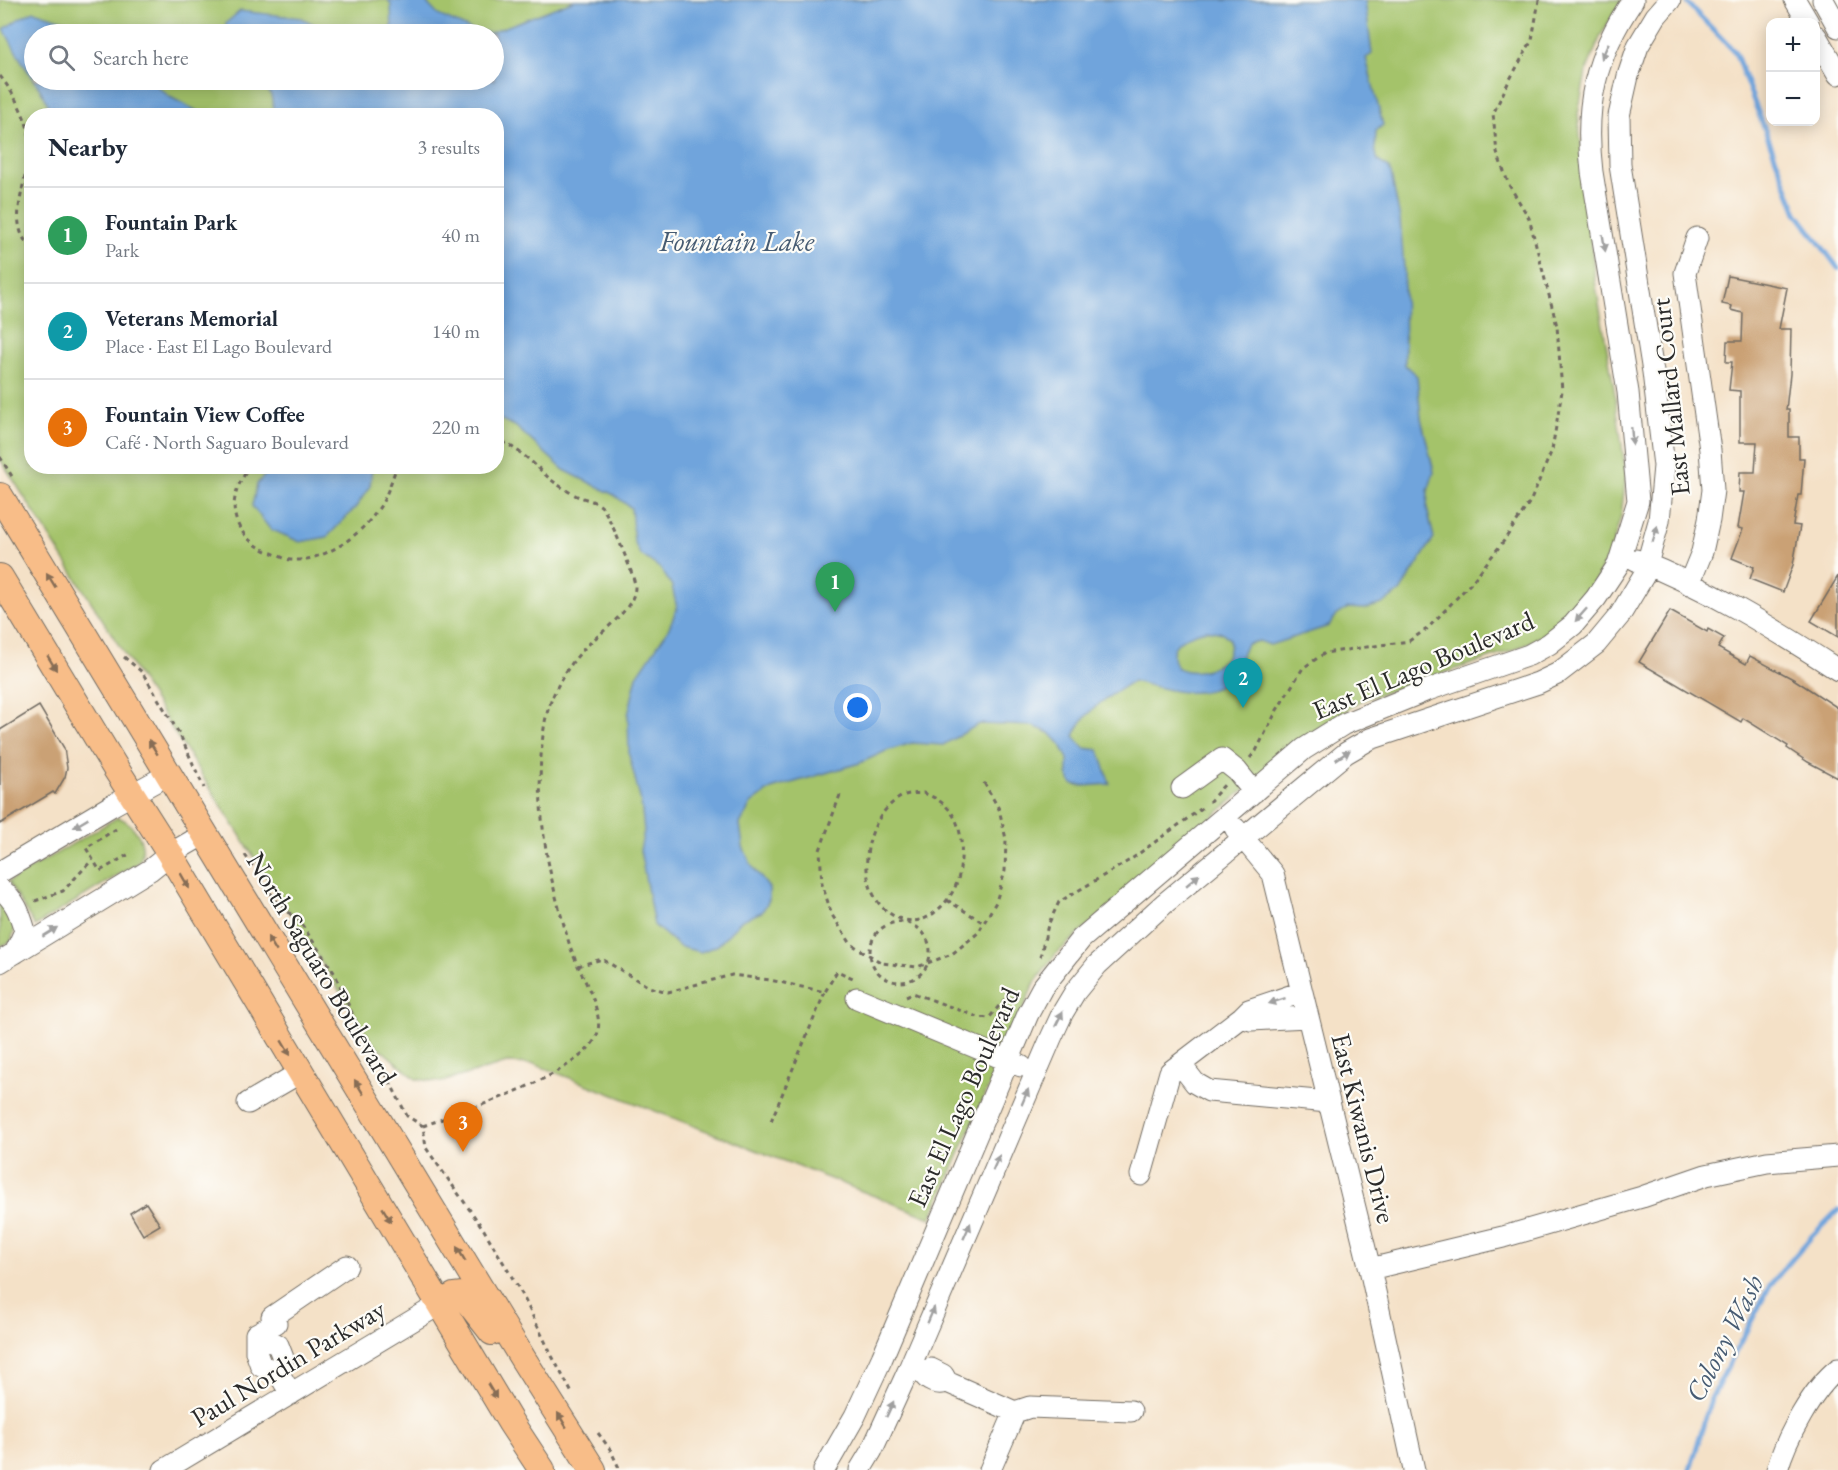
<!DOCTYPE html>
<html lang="en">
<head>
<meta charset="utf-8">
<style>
	body { margin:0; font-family:"EB Garamond",serif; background:#f6f6f7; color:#1f2937 }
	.controls { position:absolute; right:18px; top:18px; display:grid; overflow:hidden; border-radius:12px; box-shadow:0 3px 15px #0003 }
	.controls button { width:54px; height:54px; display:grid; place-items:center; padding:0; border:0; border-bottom:2px solid #e0e1e3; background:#fff; color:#1f2937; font:30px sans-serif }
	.you { position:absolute; left:858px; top:708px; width:21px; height:21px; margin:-15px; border:4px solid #fff; border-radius:50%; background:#1a73e8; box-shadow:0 0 0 9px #1a73e833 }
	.badge { display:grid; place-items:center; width:39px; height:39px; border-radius:50%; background:#0f766e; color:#fff; font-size:20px; font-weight:700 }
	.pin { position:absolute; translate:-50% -50px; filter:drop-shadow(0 2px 3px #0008) }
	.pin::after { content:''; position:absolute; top:32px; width:21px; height:18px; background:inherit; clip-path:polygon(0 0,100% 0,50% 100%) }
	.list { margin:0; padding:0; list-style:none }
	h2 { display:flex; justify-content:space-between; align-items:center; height:78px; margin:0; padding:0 24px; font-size:26px }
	h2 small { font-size:20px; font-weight:400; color:#747a83 }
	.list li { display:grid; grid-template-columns:39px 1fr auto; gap:18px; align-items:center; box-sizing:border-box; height:96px; padding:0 24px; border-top:2px solid #e0e1e3 }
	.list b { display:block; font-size:22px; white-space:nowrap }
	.list p { margin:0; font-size:20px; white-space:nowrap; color:#747a83 }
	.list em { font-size:20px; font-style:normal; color:#747a83 }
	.icon { flex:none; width:33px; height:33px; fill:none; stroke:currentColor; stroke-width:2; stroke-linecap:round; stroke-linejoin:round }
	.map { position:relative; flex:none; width:1838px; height:1470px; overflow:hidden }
	.search { position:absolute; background:#fff; box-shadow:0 3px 15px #0003; left:24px; top:24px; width:480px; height:66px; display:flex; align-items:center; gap:15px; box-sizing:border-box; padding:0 21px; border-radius:33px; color:#747a83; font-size:22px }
	.panel { position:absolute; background:#fff; box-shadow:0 3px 15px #0003; left:24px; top:108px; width:480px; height:366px; border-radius:24px }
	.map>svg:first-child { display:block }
	.green { fill:#a4c36b; stroke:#68774b; stroke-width:1.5; fill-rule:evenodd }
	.water { fill:#6fa4dc; stroke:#4d6884; stroke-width:1.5; fill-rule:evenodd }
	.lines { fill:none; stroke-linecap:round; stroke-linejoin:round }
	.stream { stroke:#6fa4dc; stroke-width:5 }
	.building { fill:#caa174 }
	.minor-casing { stroke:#716b62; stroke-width:23 }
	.major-casing { stroke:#716b62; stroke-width:28 }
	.path { stroke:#716b62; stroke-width:3; stroke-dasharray:4.5 4.5; stroke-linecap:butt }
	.minor { stroke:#fff; stroke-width:21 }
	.major { stroke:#f8bd88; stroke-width:26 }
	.oneway { fill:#a0a0a0 }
	.oneway2 { fill:#876d55 }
	.labels { text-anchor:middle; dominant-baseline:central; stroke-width:4.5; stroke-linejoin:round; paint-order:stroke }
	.street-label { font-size:27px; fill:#2b2b2b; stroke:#fdfcf7 }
	.water-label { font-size:28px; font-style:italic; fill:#465b72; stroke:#fdfcf7 }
</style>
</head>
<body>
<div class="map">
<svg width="1838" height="1470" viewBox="0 0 1838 1470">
	<rect width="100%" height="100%" fill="#fdfcf7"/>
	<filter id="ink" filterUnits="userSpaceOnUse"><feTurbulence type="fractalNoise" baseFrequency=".0167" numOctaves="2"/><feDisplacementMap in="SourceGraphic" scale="12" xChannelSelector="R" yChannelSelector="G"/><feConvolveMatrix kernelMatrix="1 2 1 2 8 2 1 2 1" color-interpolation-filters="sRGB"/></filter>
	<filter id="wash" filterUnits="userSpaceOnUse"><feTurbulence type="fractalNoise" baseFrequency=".008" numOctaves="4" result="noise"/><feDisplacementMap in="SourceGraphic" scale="24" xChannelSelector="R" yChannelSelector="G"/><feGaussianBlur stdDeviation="1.35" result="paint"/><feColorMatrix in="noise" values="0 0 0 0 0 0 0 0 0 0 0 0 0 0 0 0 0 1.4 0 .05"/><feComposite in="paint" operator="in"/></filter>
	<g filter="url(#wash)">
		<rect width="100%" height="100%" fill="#f4e1c7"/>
		<path class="green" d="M 0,0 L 1622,0 L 1601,35 L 1586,72 L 1578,114 L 1595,281 L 1614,388 L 1626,475 L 1621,516 L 1611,550 L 1592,587 L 1568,616 L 1543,635 L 1514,650 L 1362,700 L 1302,739 L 1055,955 L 1034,984 L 931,1218 L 534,1064 L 507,1063 L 441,1082 L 416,1079 L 372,1042 L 0,459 ZM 34,34 L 494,34 L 494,80 L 34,80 ZM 32,116 L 496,116 L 496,466 L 32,466 Z
			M 118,817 C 135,824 150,846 138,863 L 35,926 L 8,882 Z
			M 0,897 L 17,921 L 11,941 L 0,947 Z"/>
		<path class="water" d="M 388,0 L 424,0 L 438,15 L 472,30 L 490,33 L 575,0 L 1365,0 L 1372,54 L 1366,58 L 1383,125 L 1376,131 L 1375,149 L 1378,161 L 1389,168 L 1391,173 L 1400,219 L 1404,268 L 1405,365 L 1417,376 L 1421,418 L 1434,472 L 1428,491 L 1427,508 L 1434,538 L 1400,592 L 1382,604 L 1365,609 L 1348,608 L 1336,616 L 1329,626 L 1270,645 L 1259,641 L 1247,644 C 1241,656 1234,674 1223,683 C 1201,702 1158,687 1133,681 C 1110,696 1084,710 1074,736 L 1084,748 L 1099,750 L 1110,784 L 1082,786 L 1072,784 L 1068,776 L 1068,759 L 1061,745 L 1050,733 L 1033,726 L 979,724 L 943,745 L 912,743 L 886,751 L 860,763 L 771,789 L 751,804 L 740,824 L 743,847 L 752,866 L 769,888 L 769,900 L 762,912 L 742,920 L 718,945 L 701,952 L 680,947 L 654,925 L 640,850 L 644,831 L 641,802 L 629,755 L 628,715 L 637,676 L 668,630 L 677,608 L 672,586 L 661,569 L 640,554 L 634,542 L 631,508 L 614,495 L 564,470 L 515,426 L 497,418 L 496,116 L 275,115 L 271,95 L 259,80 L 494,80 L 494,34 L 392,34 L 391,5 ZM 1207,630 L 1223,633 L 1229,639 C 1235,663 1203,676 1183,670 C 1178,669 1175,665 1174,661 C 1167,641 1193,633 1207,630 Z
			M 34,11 L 106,34 L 34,34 L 34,80 L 150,80 L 170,97 L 205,115 L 51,115 C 46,94 32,78 21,60 C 15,50 9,39 4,29 L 20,18 Z
			M 240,11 L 302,18 L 315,25 L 326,34 L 226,34 L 226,23 Z
			M 273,466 L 372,466 L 372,467 L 370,486 L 356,507 L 327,537 L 300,542 L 270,529 L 252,506 L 257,484 Z"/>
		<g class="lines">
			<path class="stream" d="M 1688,4 L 1735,52 L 1797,213 L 1838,268
				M 1690,1470 L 1711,1399 L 1770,1285 L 1812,1236 L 1838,1210"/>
		</g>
		<g id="blocks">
			<path class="building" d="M 1728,276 L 1787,288 L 1779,329 L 1791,329 L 1790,374 L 1786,410 L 1789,410 L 1789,437 L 1799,437 L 1799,458 L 1804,458 L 1801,495 L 1798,495 L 1793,525 L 1800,526 L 1793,565 L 1783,592 L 1750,579 L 1754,567 L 1732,558 L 1743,529 L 1738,528 L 1744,492 L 1739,492 L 1740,472 L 1755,472 L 1757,442 L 1740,442 L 1740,391 L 1729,390 L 1732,362 L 1726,362 L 1727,341 L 1742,341 L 1743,313 L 1731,310 L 1732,306 L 1722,304 Z
				M 1838,576 L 1838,637 L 1811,621 Z
				M 1670,611 L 1707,632 L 1708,629 L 1724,638 L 1718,648 L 1746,664 L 1750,656 L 1795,680 L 1838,708 L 1838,778 L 1808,762 L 1787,748 L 1788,746 L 1743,718 L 1741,722 L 1639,662 Z
				M 39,706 L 64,748 L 67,768 L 65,777 L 55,794 L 53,792 L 0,824 L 0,730 Z
				M 146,1203 L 160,1225 L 143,1235 L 130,1213 Z"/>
		</g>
	</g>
	<g filter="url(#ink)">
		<use href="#blocks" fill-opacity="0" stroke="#716b62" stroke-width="1.5"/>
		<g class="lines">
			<g class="minor-casing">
				<path id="minor" d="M 1795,0 L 1808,22
					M 1823,0 L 1838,27
					M 1816,36 L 1838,74
					M 1636,560 C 1708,588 1773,628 1838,670
					M 1689,584 L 1702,552 L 1709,520 L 1713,490 L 1710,450 L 1685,273 L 1697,238
					M 1182,788 L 1222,759 L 1237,771 L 1254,792
					M 1235,828 L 1273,874 L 1370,1269 L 1414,1470
					M 0,872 L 111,806 L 169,774
					M 0,889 C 15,899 20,914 25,931 L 15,953
					M 0,962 L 150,870 L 170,854 L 206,833
					M 857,998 L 1021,1066
					M 1242,1017 L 1251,1020 L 1307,1017
					M 1181,1065 L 1195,1083 L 1209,1091 L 1328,1102
					M 248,1103 L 301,1072
					M 1141,1175 L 1170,1072 L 1242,1017 L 1249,1010 L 1302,992
					M 1370,1269 L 1503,1237 L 1642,1197 L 1706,1175 L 1767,1162 L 1838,1156
					M 256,1334 L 276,1323 L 272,1317 L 347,1266
					M 909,1369 L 922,1372 L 931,1369 L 943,1375 L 947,1382 C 937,1385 928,1382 922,1372
					M 278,1372 L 283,1358 L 278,1345 L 256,1334 L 256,1352 L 261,1366 L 278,1372 L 291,1394
					M 947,1382 L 1015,1412 L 1030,1407 L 1131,1411
					M 164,1470 L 440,1304
					M 824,1470 L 855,1416 L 882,1358 L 1028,1014 L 1042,988 L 1081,939 L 1304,749 L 1344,724 L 1425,691 L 1529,655 L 1549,644 L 1573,625 L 1596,598 L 1618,565 L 1638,501 L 1628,392 L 1592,172 C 1584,105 1595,56 1633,0
					M 860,1470 L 872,1450 L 909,1369 L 1051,1038 L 1063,1012 L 1075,992 L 1097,965 L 1165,903 L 1346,753 L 1370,739 L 1538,683 L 1557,674 L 1596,644 L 1620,615 L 1644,575 L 1659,521 L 1664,466 L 1653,372 L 1620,165 L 1619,116 L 1628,76 L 1638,46 L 1656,16 L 1670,0
					M 990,1470 L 1015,1412
					M 1777,1470 C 1785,1440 1813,1388 1838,1369"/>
			</g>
			<g class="major-casing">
				<path id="major" d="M 0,496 L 523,1359 L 593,1470
					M 0,577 L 116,769 L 170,854 L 511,1423 L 542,1470
					M 440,1304 L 454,1296 L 463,1295 L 492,1332"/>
			</g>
			<path class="path" d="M 0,76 C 11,89 26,116 29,134 C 36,169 0,222 32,248
				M 0,457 L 13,478
				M 251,466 C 224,498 229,535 269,552 C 276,554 284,559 290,560 C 326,562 363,534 381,505 C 388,493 392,479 397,466
				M 124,657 L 142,672 L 180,735 L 204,788
				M 1250,758 L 1256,751 L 1277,710 L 1303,668 L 1325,653 L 1409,641 L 1427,629 L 1471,583 L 1503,542 L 1531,500 L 1552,450 L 1562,391 L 1557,326 L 1529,218 L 1509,185 L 1497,153 L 1493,114 L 1509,81 L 1532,40 L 1539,0
				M 923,793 C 962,806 965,839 959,875 C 956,890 946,904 934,913 C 923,922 908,923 896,917 C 851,896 861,814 905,795 C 910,793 917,794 923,793 Z
				M 840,795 L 820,850 L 822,884 L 832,915 L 851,944 L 882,963 L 917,967 L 952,954 L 978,933 L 996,902 L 1005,871 L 1006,839 L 999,809 L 983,781
				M 1209,802 L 1225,784
				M 116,829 L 86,848 L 100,871 L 131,853
				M 245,855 L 274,898 L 302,925 L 335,974 L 360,1032 L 388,1078 L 407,1116 L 423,1126 L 426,1148 L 484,1230 L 522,1294 L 552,1356 L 573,1395
				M 947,900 L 984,923
				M 35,901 L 63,891 L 93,859
				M870 952a30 30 0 1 1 60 0a30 30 0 1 1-60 0Z
				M 1040,957 L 1048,925 L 1059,902 L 1130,860 L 1202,808
				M 578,966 L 602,959 L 649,987 L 668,992 L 732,975 L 770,980 L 825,992 L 837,971 L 855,979
				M 906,996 L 913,993 L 978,1017 L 989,1018 L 1004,1000 L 1014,998
				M 771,1121 L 825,992
				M 423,1126 C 463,1111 582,1075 597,1035 C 605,1012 581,976 573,954 C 568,942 565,928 561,915 C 543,853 534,787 545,722 C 550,696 564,671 582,651 C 597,634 636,610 635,586 C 635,576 608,513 602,507 C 596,501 585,499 577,496 C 569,492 561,487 554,482 C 547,477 540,469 534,464 C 522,453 510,445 496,438
				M 598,1433 L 610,1449 L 620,1470"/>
			<use href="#minor" class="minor"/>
			<use href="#major" class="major"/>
		</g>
		<defs><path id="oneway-solid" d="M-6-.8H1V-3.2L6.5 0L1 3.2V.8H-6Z" transform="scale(1.5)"/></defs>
		<g class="oneway">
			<use href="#oneway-solid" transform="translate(1605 51) rotate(114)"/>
			<use href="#oneway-solid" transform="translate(1604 243) rotate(81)"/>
			<use href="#oneway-solid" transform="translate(1632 436) rotate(85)"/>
			<use href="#oneway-solid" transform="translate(1655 534) rotate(-74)"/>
			<use href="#oneway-solid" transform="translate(1581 615) rotate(132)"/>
			<use href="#oneway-solid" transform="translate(1343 755) rotate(-34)"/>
			<use href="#oneway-solid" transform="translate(81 823) rotate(149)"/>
			<use href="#oneway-solid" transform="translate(1193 880) rotate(-40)"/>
			<use href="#oneway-solid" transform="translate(50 932) rotate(-32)"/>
			<use href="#oneway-solid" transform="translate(1277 1001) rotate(162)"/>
			<use href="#oneway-solid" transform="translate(1059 1019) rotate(-64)"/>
			<use href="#oneway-solid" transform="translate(1025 1097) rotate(-67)"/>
			<use href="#oneway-solid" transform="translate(996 1163) rotate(-66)"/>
			<use href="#oneway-solid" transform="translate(967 1231) rotate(-66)"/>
			<use href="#oneway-solid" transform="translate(931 1315) rotate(-67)"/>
			<use href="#oneway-solid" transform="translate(890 1409) rotate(-65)"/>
		</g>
		<g class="oneway2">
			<use href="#oneway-solid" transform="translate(51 580) rotate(-121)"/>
			<use href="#oneway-solid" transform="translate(52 663) rotate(59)"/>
			<use href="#oneway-solid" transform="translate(153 747) rotate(-121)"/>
			<use href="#oneway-solid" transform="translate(185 881) rotate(60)"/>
			<use href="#oneway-solid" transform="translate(272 944) rotate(-121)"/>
			<use href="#oneway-solid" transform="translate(286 1048) rotate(59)"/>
			<use href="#oneway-solid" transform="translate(359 1087) rotate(-121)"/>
			<use href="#oneway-solid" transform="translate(387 1215) rotate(59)"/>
			<use href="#oneway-solid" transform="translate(461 1254) rotate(-121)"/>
			<use href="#oneway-solid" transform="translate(492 1391) rotate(59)"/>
			<use href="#oneway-solid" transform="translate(562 1420) rotate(-121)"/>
		</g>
	</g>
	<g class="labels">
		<g class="street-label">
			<text transform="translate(1670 397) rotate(-96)">East Mallard Court</text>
			<text transform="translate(1423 665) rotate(-23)">East El Lago Boulevard</text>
			<text transform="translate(322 968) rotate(59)">North Saguaro Boulevard</text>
			<text transform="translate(963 1097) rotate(-66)">East El Lago Boulevard</text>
			<text transform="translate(1364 1128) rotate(76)">East Kiwanis Drive</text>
			<text transform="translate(288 1363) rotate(-31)">Paul Nordin Parkway</text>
		</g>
		<g class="water-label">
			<text x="737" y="241">Fountain Lake</text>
			<text transform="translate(1724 1338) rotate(-63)">Colony Wash</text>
		</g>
	</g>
</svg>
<div class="controls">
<button>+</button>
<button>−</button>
</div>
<div class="you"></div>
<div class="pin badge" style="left:835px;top:612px;background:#2e9e5b">1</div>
<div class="pin badge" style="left:1243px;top:708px;background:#0f9aa8">2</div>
<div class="pin badge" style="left:463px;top:1152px;background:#e8710a">3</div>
<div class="search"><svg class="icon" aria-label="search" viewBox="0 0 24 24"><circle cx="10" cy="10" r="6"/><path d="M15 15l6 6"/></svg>Search here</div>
<section class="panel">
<h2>Nearby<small>3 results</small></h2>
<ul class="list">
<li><span class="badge" style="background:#2e9e5b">1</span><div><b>Fountain Park</b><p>Park</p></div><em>40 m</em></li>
<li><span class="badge" style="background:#0f9aa8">2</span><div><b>Veterans Memorial</b><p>Place · East El Lago Boulevard</p></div><em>140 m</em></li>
<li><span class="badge" style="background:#e8710a">3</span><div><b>Fountain View Coffee</b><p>Café · North Saguaro Boulevard</p></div><em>220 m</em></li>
</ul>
</section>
</div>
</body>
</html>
